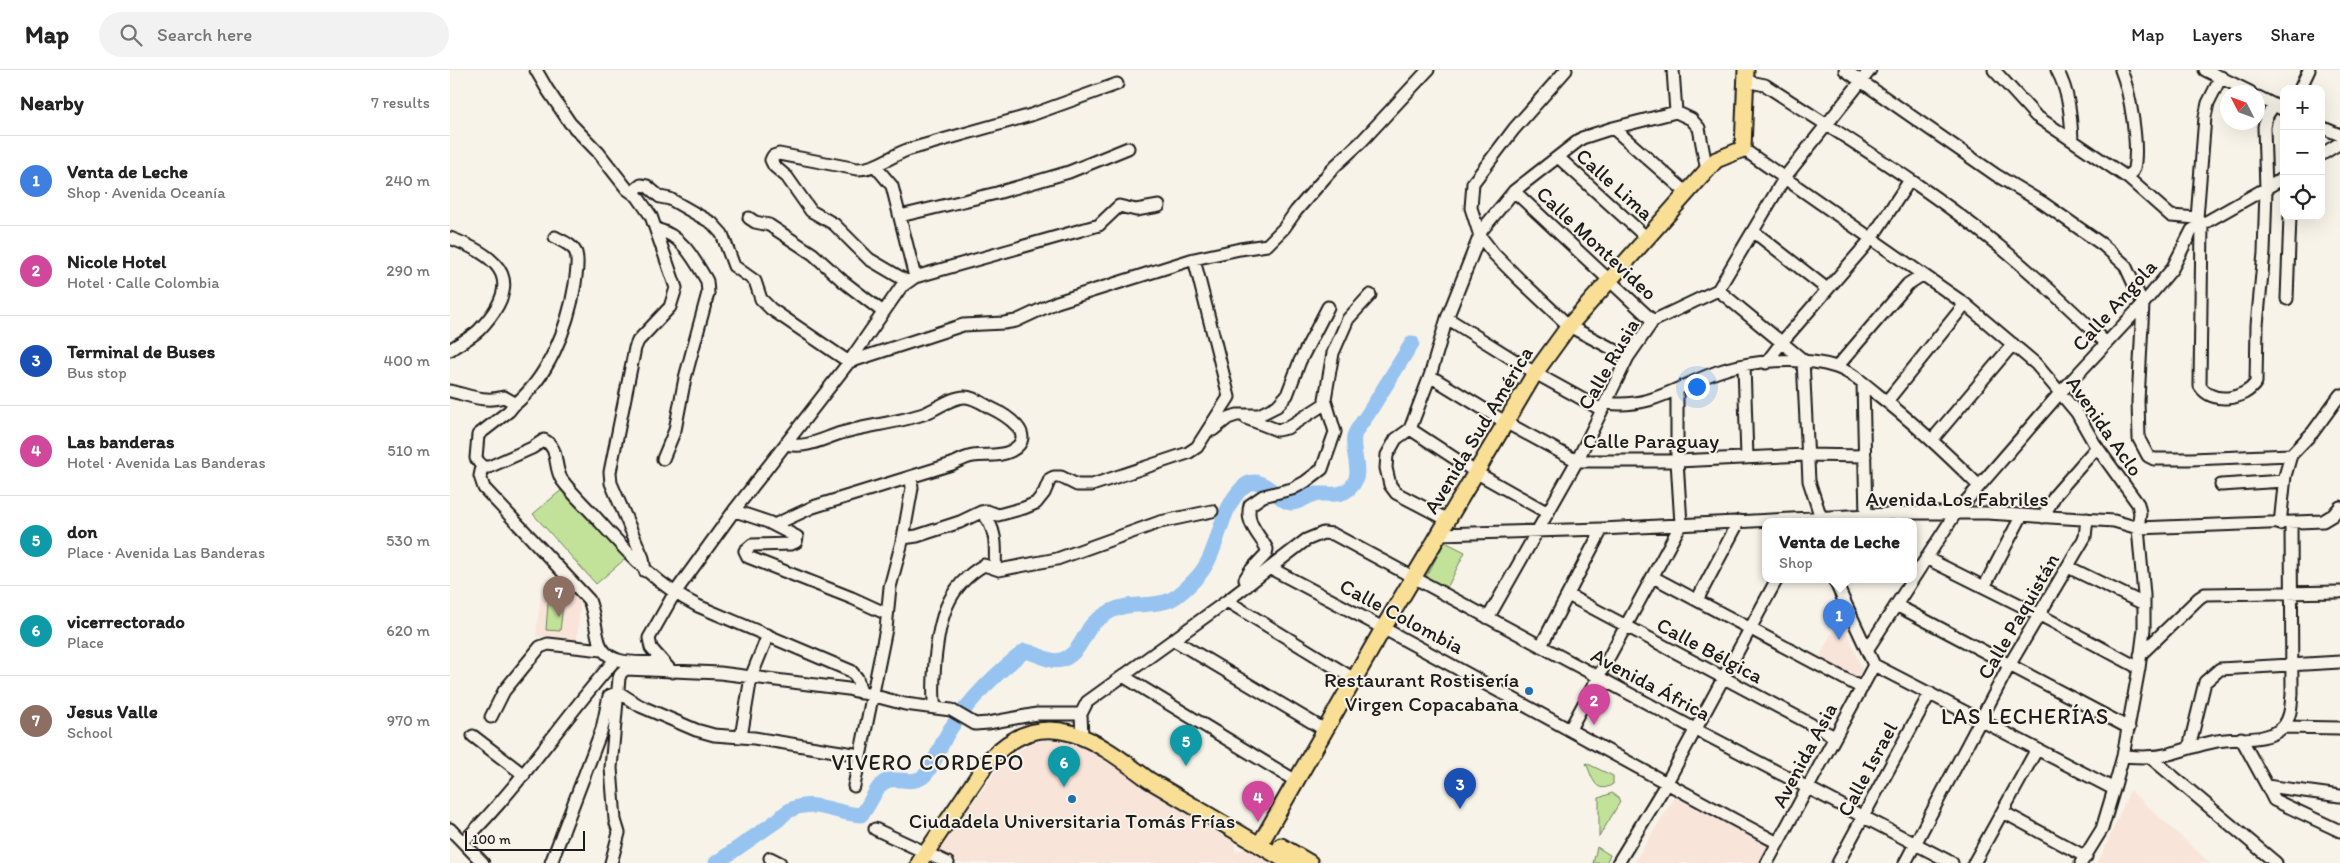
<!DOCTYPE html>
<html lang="en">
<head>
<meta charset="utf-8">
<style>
	body { margin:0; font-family:Itim,sans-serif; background:#f2f2f2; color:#222 }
	.controls { position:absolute; right:15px; top:15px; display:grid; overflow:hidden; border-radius:10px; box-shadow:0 5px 20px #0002 }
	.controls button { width:45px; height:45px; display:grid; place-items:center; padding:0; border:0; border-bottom:1px solid #e0e0e0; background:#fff; color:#222; font:25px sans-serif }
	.compass { position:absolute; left:1770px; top:15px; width:45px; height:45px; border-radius:50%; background:#fff; box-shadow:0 5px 20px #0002; rotate:312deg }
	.scale { position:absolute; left:15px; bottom:12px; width:120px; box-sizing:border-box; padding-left:5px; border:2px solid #1c1c1c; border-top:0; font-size:14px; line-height:18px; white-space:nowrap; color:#1c1c1c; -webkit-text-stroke:4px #f7f3e8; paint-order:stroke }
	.you { position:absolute; left:1246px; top:316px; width:18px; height:18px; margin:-12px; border:4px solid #fff; border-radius:50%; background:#1a73e8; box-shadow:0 0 0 8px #1a73e833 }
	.badge { display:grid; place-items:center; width:32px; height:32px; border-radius:50%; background:#1f6fb2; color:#fff; font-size:16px; font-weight:700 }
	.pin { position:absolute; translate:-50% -41px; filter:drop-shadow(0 1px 2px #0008) }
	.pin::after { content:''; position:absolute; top:26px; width:18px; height:15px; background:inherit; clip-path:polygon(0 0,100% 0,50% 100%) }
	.popup { position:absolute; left:1312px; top:448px; width:155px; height:65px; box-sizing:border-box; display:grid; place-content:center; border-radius:10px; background:#fff; filter:drop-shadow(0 1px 4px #0005); font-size:16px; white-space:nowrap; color:#767676 }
	.popup b { font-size:19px; color:#222 }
	.popup::after { content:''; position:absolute; left:50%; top:100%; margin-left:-10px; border:10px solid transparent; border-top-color:#fff }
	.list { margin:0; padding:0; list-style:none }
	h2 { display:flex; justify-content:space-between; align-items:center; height:65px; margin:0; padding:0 20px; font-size:21px }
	h2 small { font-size:16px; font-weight:400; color:#767676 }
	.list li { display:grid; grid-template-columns:32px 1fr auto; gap:15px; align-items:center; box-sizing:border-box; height:90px; padding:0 20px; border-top:1px solid #e0e0e0 }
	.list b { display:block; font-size:19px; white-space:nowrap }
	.list p { margin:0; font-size:16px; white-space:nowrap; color:#767676 }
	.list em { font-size:16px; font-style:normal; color:#767676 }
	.icon { flex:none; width:28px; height:28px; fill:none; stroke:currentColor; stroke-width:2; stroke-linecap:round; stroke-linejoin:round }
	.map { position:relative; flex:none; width:1890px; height:793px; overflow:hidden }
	header { display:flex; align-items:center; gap:30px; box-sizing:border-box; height:70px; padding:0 25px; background:#fff; border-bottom:1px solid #e0e0e0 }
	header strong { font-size:24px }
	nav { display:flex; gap:28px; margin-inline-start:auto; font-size:18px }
	.search { width:350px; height:45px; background:#f2f2f2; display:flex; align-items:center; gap:12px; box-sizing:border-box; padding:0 18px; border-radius:28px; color:#767676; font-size:19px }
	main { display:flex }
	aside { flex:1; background:#fff }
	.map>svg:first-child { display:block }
	.built { fill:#f9e4da }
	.green { fill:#c2e29a; stroke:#6f7f5b }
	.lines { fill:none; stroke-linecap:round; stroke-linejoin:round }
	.river { stroke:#97c3f0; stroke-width:15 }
	.minor-casing { stroke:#1c1c1c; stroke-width:15 }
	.major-casing { stroke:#1c1c1c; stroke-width:19 }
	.minor { stroke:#f7f3e8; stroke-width:11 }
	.major { stroke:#f9df96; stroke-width:15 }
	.poi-dot { fill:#1f6fb2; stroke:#f7f3e8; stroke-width:2 }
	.labels { text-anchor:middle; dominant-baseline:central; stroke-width:4; stroke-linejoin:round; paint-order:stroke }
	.street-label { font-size:21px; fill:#1c1c1c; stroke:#f7f3e8 }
	.poi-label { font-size:21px; fill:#1c1c1c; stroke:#f7f3e8; text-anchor:end }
	.neighbourhood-label { font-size:22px; letter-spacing:1px; fill:#1c1c1c; stroke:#f7f3e8 }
</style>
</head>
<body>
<header>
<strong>Map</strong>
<div class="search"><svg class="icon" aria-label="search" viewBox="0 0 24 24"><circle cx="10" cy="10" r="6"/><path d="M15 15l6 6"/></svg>Search here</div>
<nav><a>Map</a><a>Layers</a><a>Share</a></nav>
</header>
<main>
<aside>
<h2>Nearby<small>7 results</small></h2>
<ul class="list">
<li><span class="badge" style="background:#3f7fe0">1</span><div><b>Venta de Leche</b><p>Shop · Avenida Oceanía</p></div><em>240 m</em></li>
<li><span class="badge" style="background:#d1479c">2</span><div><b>Nicole Hotel</b><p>Hotel · Calle Colombia</p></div><em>290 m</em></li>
<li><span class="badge" style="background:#1a4fb4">3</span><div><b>Terminal de Buses</b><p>Bus stop</p></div><em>400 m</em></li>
<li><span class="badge" style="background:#d1479c">4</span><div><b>Las banderas</b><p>Hotel · Avenida Las Banderas</p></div><em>510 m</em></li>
<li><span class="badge" style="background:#0f9aa8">5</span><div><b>don</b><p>Place · Avenida Las Banderas</p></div><em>530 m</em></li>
<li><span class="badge" style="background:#0f9aa8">6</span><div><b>vicerrectorado</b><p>Place</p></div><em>620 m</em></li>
<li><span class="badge" style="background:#8d6e63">7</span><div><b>Jesus Valle</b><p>School</p></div><em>970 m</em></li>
</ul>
</aside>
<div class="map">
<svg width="1890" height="793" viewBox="0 0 1890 793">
	<rect width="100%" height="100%" fill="#f7f3e8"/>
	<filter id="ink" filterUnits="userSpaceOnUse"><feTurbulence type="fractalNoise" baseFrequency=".02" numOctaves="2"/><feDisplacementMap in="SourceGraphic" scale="10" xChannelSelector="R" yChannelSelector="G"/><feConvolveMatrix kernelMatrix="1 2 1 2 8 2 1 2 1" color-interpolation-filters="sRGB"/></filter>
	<g filter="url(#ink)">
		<path class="built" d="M 91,523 L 131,528 L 127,570 L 86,566 Z
			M 1388,550 L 1393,550 L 1412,600 L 1408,607 L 1402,607 L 1368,590 Z
			M 604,669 L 632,677 L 785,769 L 785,782 L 798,777 L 824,793 L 506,793 L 486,784 L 555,689 L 581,673 Z
			M 1680,720 L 1760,793 L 1646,793 L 1651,787 Z
			M 1225,727 L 1319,775 L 1310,793 L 1184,793 Z"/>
		<path class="green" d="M 121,412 L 183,482 L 146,514 L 83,444 Z
			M 995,472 L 1015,482 L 997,518 L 976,507 Z
			M 98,533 L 113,535 L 110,561 L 96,560 Z
			M 1136,693 L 1163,706 L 1163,714 C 1145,726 1142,706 1136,693 Z
			M 1162,723 L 1168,727 L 1170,732 L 1149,767 L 1149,728 Z
			M 1147,777 L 1160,785 L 1156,793 L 1143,793 Z"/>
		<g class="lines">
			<path class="river" d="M 266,793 L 328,750 C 352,722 381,743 411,745 C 420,736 424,720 432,714 C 444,703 462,718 475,705 C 484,696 492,670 501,658 C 520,629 548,601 575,581 C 589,583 600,595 614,589 C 628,583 633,568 640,557 C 645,550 654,545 661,541 C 679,531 702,538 720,530 C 731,525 741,514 749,505 C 770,480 768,442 792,418 C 811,399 828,432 841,433 C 850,433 858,425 866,424 C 879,423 891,428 901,417 C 914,404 901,383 904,366 C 906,359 914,350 918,344 C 933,320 947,297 962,273"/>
			<g class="minor-casing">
				<path id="minor" d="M 86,0 L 97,19 L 120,53 L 148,82 L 177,119 L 188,127
					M 1116,0 L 1064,59 L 1023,113 L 1021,138 L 1030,166 L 1044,184 L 1070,210 L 1119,256 L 1178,287
					M 1223,0 L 1226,42
					M 1395,0 L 1546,105 L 1593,133 L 1653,175 L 1675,195 L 1693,234 L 1688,331 L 1689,369 L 1698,386 L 1704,389 L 1741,389 L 1841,385
					M 1544,0 L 1586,46 L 1678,108
					M 1607,0 C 1619,22 1621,46 1622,70
					M 1671,0 C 1680,22 1689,75 1684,98 C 1683,102 1680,105 1678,108 L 1721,146 L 1747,148 L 1752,153 L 1750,316 C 1762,335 1795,330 1806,312 L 1807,255 L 1814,183 L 1816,119 L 1814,57 L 1816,47 L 1824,35
					M 1755,0 L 1800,22
					M 1295,11 L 1315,15 C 1396,68 1481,119 1555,181 C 1590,210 1623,241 1656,273
					M 1850,19 L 1859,0
					M 1808,27 L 1834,40
					M 1871,57 L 1890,65
					M 1163,58 L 1237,123
					M 1293,79 L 1515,234 L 1586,294 L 1627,343 L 1644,373 L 1688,434 L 1690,443 L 1688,458 L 1694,525 L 1694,559 L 1689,598 L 1673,686 L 1664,719 L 1652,759 L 1631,793
					M 1871,85 L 1890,73
					M 1108,87 L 1197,168
					M 426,97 L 442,116 L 465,207
					M 1064,121 L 1203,251
					M 450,146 L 547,123 L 619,102 L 678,78
					M 299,148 L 305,152 L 319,155 L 363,184 L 394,212 L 433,242
					M 1747,148 L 1755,47 L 1758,33 L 1771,7
					M 206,159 C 232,165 244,189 257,211 L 258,223 L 235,308 L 225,360 L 213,389
					M 1303,161 L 1377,219
					M 0,168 C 54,188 74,213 29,260 C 21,268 9,273 0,280
					M 458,212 L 419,189 L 384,154 L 361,141 L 337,107 L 324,96 L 321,90 L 323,86 L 329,84 L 407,99 C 426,99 439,87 457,80 L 581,45 L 667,14
					M 1268,220 L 1353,290
					M 1837,229 L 1840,146
					M 997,248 L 1085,303 L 1152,340
					M 1353,290 L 1359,411 L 1372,451
					M 1316,293 L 1332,272 L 1421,169 L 1460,110
					M 1294,295 L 1297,388
					M 1387,297 L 1458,214 L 1472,205
					M 980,306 L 1055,352 L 1127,391 L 1227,391 L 1356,385 L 1415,386
					M 1413,313 L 1416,446
					M 0,321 C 18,325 35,333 54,327 L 63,332 L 63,336 L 59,341 L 28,365 L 26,388 L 32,397 L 39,397 L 82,378 L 94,370 C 110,378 103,397 112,410 C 123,425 138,438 150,452 C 181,486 206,515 248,536 L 401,601 L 407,608 L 411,623
					M 1437,331 L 1515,234
					M 1156,333 C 1201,339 1228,316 1267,302 C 1301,290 1352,286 1386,297 C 1401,302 1415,314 1427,324 C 1463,352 1496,383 1528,415
					M 63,336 C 98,308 118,258 125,214 C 126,204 129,193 126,183 C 123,175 112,171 105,167
					M 796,348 L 827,360 L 837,358 L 876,333
					M 960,359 L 1027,403 L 1098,443
					M 763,360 L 778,348 L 787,345 L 809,345 L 827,336 L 837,325 L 850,291 L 878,237
					M 1482,370 L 1563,274
					M 32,397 L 30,406 L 34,418 L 139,530 C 144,543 145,555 148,568 C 154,598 189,592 213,592
					M 1771,415 L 1834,411
					M 285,441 L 318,452 L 347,467 L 346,472 L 341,474 L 302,475 L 295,481 L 298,487 L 402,528 L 437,544
					M 531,442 C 547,457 546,477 545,498
					M 1593,447 L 1606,424 L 1647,377
					M 998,450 L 946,423 L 940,415 L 936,398 L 937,385 L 946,369 L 960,359 L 980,306 L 997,248 L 1032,160 L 1064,121 L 1132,68 L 1163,58 L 1226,42 L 1241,49 L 1249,58 L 1257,101
					M 1830,454 L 1835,406 L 1841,385 L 1863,362 L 1890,325
					M 324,455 L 363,437 L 502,394 C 509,391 516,387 523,386 C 535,384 550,387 561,381 C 590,365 554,344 539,337 C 532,333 523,327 515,327 C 502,327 488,338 476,343 C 448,353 419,355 391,363 C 372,369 356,379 336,374
					M 990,464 L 1152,459 L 1457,443 L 1537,443 L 1664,451 L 1688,458 L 1873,451 L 1883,445 L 1890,437
					M 453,468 L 467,466 L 510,452 L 531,442 L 537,441 L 548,445 L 574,438 L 586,433 L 594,423 L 600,409 L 604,407 L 611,407 L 627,415 L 642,415 L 738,383 L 747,377 L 779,327 L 744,189
					M 1476,488 L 1590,545 L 1689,598
					M 1618,497 L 1694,534
					M 820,498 C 991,587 1158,683 1328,773
					M 195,501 L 193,488 L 161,413 L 160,402 L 185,278 L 188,271 L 220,237 L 226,218 L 201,146 L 185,123 L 186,119 L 191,115 L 197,116 L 210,127 L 220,129 L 262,153 L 272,164 L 284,196 L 305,211 L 311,229 L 321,239 L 399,292 L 451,217 L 465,207 L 649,155 L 669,136 L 686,140 L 709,136
					M 1203,507 L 1412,618
					M 1384,509 L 1424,595 L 1664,719
					M 797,516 L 795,509 L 800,501 L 816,484 L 817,479 C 809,464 795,453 800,435 L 813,426 L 842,419 L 855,412 L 872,399 L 885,362 L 875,329 L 883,283 L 898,249 L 920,225
					M 1534,517 L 1572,445
					M 1118,525 L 1385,667
					M 1247,530 L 1289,451
					M 777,531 L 904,609
					M 1446,535 L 1679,658
					M 1038,548 L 1127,391 L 1178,287 L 1203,251 L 1268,220 L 1335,107 L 1420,0
					M 724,570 L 875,660
					M 1091,576 L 1152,459
					M 1417,580 L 1505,444 L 1610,323 L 1693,234 L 1722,199 L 1742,160 L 1834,108
					M 1690,585 L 1749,528 L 1755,524 L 1890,522
					M 222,602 L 201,578 L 199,568 L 224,524 L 286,438 L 399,292 L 513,255 L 554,253 L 566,251 L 607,232 L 744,189 L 790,179 L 817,175 L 834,158 L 846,141 L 885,96 L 912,71 L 978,0
					M 673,606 L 846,711
					M 485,638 C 482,622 484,608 485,591 C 489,551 496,517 534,495 L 549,500 L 607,489 L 710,452 L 762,441
					M 41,647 L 54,621 L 90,577 L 98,574 L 152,580
					M 1833,657 L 1890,658
					M 1120,659 L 1231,454 L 1227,391 L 1227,321
					M 23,666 L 74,705
					M 291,667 L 301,607 L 318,565
					M 632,667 L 631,644 L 637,632 L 777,531 L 856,470 L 873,463 L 883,464 L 1245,659 L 1502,793
					M 1791,668 L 1817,716 L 1890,726
					M 1739,678 L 1755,612 L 1770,599 L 1890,592
					M 1673,686 C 1689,687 1704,688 1719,684 C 1735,680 1750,674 1767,671 C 1787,667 1817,673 1833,657 C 1841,648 1841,635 1842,624 L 1841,453
					M 1700,687 L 1826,793
					M 404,716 L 436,559 L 440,517 L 453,468 L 462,418 L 461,407
					M 1817,716 L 1824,730 L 1890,761
					M 1553,742 L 1636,787
					M 0,759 L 33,793
					M 425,759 L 498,793
					M 14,771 C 71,715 112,650 165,590
					M 320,788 L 330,793
					M 101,793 L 152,659 L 159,626 L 168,622 L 190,636 L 246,660 L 264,665 L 304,668 L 410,685
					M 161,793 L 169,763 L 165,750 L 161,698 L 169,608 L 171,603 L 176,599 L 270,603 L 398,619 L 455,634 L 501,640 L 525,654 L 538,653 L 587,644 L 631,644
					M 1168,793 L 1216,714 L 1327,509
					M 1317,793 L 1424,595
					M 1388,793 L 1480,623
					M 1455,793 L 1560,594 L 1635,467 L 1637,449
					M 1524,793 L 1587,679"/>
			</g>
			<g class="major-casing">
				<path id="major" d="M 810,774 L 934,557 L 1085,303 L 1119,256 L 1266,90 L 1293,79 L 1296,0
					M 831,776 L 860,793
					M 469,793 L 539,690 C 595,631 646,670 699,710 L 840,793"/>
			</g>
			<use href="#minor" class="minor"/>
			<use href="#major" class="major"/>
		</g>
	</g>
	<g class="poi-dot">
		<circle cx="1079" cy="621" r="5"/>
		<circle cx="622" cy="729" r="5"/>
	</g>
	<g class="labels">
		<g class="street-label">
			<text transform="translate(1165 114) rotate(42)">Calle Lima</text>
			<text transform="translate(1147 173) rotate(43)">Calle Montevideo</text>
			<text transform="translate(1664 235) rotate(-48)">Calle Angola</text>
			<text transform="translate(1158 294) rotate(-60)">Calle Rusia</text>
			<text transform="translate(1655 356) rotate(55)">Avenida Aclo</text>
			<text transform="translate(1028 360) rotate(-59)">Avenida Sud América</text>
			<text x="1201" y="370">Calle Paraguay</text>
			<text x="1507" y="428">Avenida Los Fabriles</text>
			<text transform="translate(952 546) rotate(28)">Calle Colombia</text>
			<text transform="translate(1568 546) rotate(-60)">Calle Paquistán</text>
			<text transform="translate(1260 580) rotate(28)">Calle Bélgica</text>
			<text transform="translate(1201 614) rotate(28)">Avenida África</text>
			<text transform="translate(1354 685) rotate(-62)">Avenida Asia</text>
			<text transform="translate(1417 699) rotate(-62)">Calle Israel</text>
		</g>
		<g class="poi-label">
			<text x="1069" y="609">Restaurant Rostisería<tspan x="1069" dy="24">Virgen Copacabana</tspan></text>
			<text x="622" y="750" text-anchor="middle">Ciudadela Universitaria Tomás Frías</text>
		</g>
		<g class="neighbourhood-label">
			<text x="1575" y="646">LAS LECHERÍAS</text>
			<text x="478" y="692">VIVERO CORDEPO</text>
		</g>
	</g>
</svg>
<div class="controls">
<button>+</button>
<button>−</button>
<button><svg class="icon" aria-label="locate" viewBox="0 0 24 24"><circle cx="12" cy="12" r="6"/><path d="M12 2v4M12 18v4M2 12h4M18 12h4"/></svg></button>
</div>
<svg class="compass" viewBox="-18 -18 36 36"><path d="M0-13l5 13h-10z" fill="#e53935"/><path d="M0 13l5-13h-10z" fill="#767676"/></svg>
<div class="scale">100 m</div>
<div class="you"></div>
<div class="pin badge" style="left:1389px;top:570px;background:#3f7fe0">1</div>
<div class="popup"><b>Venta de Leche</b>Shop</div>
<div class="pin badge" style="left:1144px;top:655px;background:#d1479c">2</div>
<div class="pin badge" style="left:1010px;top:739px;background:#1a4fb4">3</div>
<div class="pin badge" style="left:808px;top:752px;background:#d1479c">4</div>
<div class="pin badge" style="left:736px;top:696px;background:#0f9aa8">5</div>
<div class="pin badge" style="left:614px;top:717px;background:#0f9aa8">6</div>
<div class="pin badge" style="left:109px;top:547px;background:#8d6e63">7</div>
</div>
</main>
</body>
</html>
